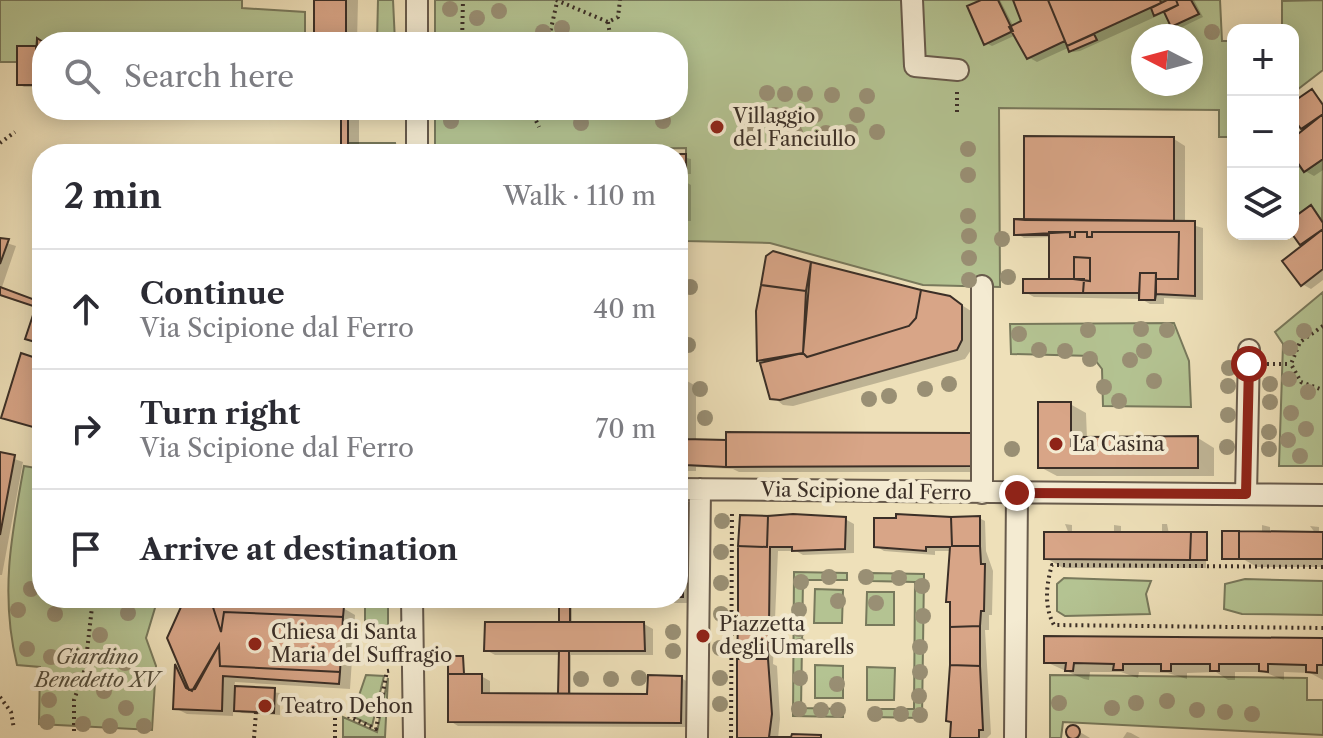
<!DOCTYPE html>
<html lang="en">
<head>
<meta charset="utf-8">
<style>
	body { margin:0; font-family:"Libre Caslon Text",serif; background:#f2f2f3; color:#2b2b33 }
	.controls { position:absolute; right:24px; top:24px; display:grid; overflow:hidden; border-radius:16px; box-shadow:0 4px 20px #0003 }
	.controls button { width:72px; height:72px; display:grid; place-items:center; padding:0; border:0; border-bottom:2px solid #e1e1e2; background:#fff; color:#2b2b33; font:40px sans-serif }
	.compass { position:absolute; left:1131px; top:24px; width:72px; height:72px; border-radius:50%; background:#fff; box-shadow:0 4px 20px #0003; rotate:276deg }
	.stop { position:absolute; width:24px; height:24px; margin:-18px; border:6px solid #8f2418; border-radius:50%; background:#fff }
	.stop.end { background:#8f2418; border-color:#fff; box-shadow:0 2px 8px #0008 }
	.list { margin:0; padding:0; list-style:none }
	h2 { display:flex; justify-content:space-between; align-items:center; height:104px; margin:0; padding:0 32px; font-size:34px }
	h2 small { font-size:26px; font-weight:400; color:#7c7c81 }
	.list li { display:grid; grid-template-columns:52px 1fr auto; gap:24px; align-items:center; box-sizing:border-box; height:120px; padding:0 32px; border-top:2px solid #e1e1e2 }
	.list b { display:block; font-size:30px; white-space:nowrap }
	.list p { margin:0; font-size:26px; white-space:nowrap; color:#7c7c81 }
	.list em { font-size:26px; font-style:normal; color:#7c7c81 }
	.icon { flex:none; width:44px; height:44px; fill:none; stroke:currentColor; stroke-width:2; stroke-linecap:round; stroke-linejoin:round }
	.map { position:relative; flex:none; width:1323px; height:738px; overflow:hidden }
	.search { position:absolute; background:#fff; box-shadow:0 4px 20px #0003; left:32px; top:32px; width:656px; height:88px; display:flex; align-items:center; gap:20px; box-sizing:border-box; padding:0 28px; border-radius:32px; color:#7c7c81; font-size:30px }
	.panel { position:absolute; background:#fff; box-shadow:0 4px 20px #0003; left:32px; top:144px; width:656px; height:464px; border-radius:32px }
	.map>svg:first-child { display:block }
	.green { fill:#b4c392; stroke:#78795c; stroke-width:2; fill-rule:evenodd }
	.shadow { fill:#0003 }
	.building { fill:#d8a587; stroke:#3b2f27; stroke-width:2 }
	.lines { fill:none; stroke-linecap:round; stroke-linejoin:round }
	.minor-casing { stroke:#685b4c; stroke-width:24 }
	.path { stroke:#3b2f27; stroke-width:4; stroke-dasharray:2 4; stroke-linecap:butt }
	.minor { stroke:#f4ebd2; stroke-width:20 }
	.tree { fill:#998f74 }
	.route { stroke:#8f2418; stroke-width:10 }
	.poi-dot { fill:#8f2418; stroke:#f4ebd2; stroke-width:3 }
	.labels { text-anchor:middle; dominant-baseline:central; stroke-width:8; stroke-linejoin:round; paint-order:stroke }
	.poi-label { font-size:20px; fill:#3b2f27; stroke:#f4ebd2; text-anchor:start }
	.street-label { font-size:20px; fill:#3b2f27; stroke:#f4ebd2 }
	.park-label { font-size:20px; font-style:italic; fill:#534d3c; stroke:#f4ebd2 }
</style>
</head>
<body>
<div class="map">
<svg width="1323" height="738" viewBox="0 0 1323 738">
	<rect width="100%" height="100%" fill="#eee0b9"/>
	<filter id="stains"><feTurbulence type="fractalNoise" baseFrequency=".0025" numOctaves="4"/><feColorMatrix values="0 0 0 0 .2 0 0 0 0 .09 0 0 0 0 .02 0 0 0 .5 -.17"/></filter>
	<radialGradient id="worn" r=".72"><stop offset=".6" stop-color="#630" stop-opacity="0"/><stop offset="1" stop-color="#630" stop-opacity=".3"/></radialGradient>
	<path class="green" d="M 0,0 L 242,0 L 242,8 L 305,12 L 305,35 L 281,42 L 262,37 L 261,41 C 244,42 221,46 206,38 L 205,42 L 157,42 L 150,38 L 149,42 L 99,42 L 93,39 L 93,42 L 43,42 L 37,39 L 36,46 L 17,47 L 17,62 L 0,62 Z
		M 378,0 L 393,0 L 395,42 L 377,42 Z
		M 435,0 L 1220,0 L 1222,41 L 1233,41 L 1233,137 L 1219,137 L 1219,110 L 999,108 L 1000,287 L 923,285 L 770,243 L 686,241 L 686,148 L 435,152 L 435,110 L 678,110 L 678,42 L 435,42 ZM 1143,36 L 1191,36 L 1191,84 L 1143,84 Z
		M 1323,0 L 1323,70 L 1293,93 L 1293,30 L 1282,30 L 1282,1 Z
		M 348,143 L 395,143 L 397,154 L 348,154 Z
		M 1294,158 L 1304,172 L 1323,159 L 1322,221 L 1311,205 L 1293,218 Z
		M 1323,292 L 1323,466 L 1279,466 L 1283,344 L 1275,332 Z
		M 1174,323 L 1189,361 L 1191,407 L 1103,406 L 1102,369 L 1092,356 L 1011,354 L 1010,324 Z
		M 24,466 L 42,469 L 42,598 L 158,598 L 146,638 L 156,666 L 152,730 L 39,724 L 40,667 L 17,665 C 0,595 11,537 24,466 Z
		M 794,572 L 847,573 L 847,580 L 803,580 L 801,708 L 843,709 L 843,717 L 793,716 Z
		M 871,573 L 924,574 L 922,718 L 872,717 L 872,709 L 914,709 L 915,582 L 871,581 Z
		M 1064,578 L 1151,581 L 1146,594 L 1150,614 L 1065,616 L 1057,611 L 1057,584 Z
		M 1245,579 L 1323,581 L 1323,615 L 1242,614 L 1224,609 L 1225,584 Z
		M 815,589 L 843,590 L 842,623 L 814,623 Z
		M 867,592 L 894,592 L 894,625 L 866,625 Z
		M 365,598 L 388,598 L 388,628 L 365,627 Z
		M 815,665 L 843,666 L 843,698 L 815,698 Z
		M 867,667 L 895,668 L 894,700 L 867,700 Z
		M 366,675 L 384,676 L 372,726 L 352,716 Z
		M 1050,675 L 1307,678 L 1307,700 L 1323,700 L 1323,735 L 1063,722 L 1061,738 L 1050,738 Z
		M 388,678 L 385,737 L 343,737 L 343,717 L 377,732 Z"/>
	<path class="shadow" d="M 316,0 L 358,0 L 357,42 L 320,42 Z
		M 986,0 L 1000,0 L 1014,27 L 1024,22 L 1015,0 L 1194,0 L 1203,17 L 1178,29 L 1166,12 L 1080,51 L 1073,52 L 1070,47 L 1037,62 L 1028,57 L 1016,35 L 992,46 L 986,43 Z
		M 42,44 L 42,87 L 24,87 L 19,84 L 36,48 L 39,50 Z
		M 1312,91 L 1323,102 L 1323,170 L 1314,176 L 1305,171 L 1293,153 L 1293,139 L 1306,130 L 1293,114 L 1293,105 Z
		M 336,110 L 359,110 L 359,154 L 337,154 L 343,147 L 343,116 Z
		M 1174,139 L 1185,146 L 1185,223 L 1203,228 L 1203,300 L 1164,298 L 1164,304 L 1150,304 L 1141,299 L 1034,297 L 1025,292 L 1058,281 L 1051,237 L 1024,238 L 1016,233 L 1026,222 Z
		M 678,156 L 691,159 L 691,174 L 684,174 L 684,181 L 691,185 L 691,221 L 678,221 Z
		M 1311,208 L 1323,220 L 1323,280 L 1311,289 L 1302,284 L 1306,246 L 1301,244 Z
		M 0,241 L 16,246 L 1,290 L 39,303 L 42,295 L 42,345 L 28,338 L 38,308 L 0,296 Z
		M 771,255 L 949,297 L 971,311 L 973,347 L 965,359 L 793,406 L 783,405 L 768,393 L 762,364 L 766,364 L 759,360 L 760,289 Z
		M 42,350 L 42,430 L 4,417 Z
		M 678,379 L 683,441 L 687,441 L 687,381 L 696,386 L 696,441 L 971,435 L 983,472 L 739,472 L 733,469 L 696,467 L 696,471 L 678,471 Z
		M 1070,404 L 1086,413 L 1087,439 L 1198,438 L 1214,448 L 1214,476 L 1057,476 L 1040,467 Z
		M 0,454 L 23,462 L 2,575 L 0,575 Z
		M 979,518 L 985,521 L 986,551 L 993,571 L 992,615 L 989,615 L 989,630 L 985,630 L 991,734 L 987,738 L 952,738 L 952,551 L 935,551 L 935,555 L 884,551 L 876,546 Z
		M 845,519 L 854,524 L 854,553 L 803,555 L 796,551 L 778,551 L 773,664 L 777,666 L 780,719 L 778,738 L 739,738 L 740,547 Z
		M 1065,524 L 1072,525 L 1072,534 L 1120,534 L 1114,531 L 1114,525 L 1121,526 L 1121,534 L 1167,534 L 1162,531 L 1162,524 L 1167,524 L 1169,534 L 1206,534 L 1206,568 L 1063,568 L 1046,558 L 1069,534 Z
		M 1262,525 L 1270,527 L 1270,533 L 1316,534 L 1310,526 L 1319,527 L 1319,534 L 1323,534 L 1323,567 L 1257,567 L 1243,559 L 1224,558 L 1262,533 Z
		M 678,553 L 694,560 L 694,603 L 662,603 L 654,598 L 678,598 Z
		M 179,598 L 240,598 L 240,605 L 343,608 L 355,615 L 350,689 L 235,682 L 234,688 L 280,693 L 280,715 L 242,713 L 233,709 L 233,716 L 187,714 L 175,708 L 181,608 L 178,606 Z
		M 454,598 L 492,598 L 492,603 L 461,602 Z
		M 561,598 L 572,598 L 572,624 L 644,624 L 653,629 L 653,655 L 571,655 L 571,696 L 649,696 L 681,678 L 690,683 L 689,727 L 458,726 L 450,721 L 463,658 L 465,676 L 481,676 L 490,681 L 490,695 L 567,696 L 561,655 L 495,655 L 486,650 L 566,624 Z
		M 1323,640 L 1323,680 L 1310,673 L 1284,672 L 1284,680 L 1264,672 L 1235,672 L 1235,680 L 1228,680 L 1216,672 L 1187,673 L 1187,679 L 1168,673 L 1139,672 L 1138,678 L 1121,672 L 1090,672 L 1089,680 L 1084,679 L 1046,662 Z
		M 1073,728 L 1090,738 L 1071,738 L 1069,731 Z
		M 1127,732 L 1131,733 L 1140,738 L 1123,738 Z"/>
	<path class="building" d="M 314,0 L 346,0 L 346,42 L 318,42 L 314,36 Z
		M 981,0 L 998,0 L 1013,31 L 984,45 L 967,6 Z
		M 1013,0 L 1048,0 L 1065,41 L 1027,59 L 1009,27 L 1021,21 Z
		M 1048,0 L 1160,0 L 1161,3 L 1067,46 Z
		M 1167,0 L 1176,0 L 1178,5 L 1154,16 L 1151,8 Z
		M 1176,0 L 1191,0 L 1199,14 L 1171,27 L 1164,12 L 1178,5 Z
		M 1094,34 L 1097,40 L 1069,52 L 1067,46 Z
		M 37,38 L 43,42 L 42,85 L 37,85 Z
		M 17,46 L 36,46 L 37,85 L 17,85 Z
		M 1312,89 L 1323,105 L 1323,114 L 1301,129 L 1293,118 L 1293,102 Z
		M 334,110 L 348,110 L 348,154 L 335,154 L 335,145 L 341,145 L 341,114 L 334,114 Z
		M 1323,114 L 1323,159 L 1304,172 L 1293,156 L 1293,138 Z
		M 1024,136 L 1174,137 L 1174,221 L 1024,220 Z
		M 1024,136 L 1174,137 L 1174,221 L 1195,221 L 1195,296 L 1156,294 L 1155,300 L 1139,300 L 1139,293 L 1023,293 L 1023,279 L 1049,279 L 1049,235 L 1014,235 L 1014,219 L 1024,220 Z
		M 647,154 L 686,154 L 686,172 L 678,172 L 678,154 Z
		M 686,179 L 686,219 L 678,219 L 678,180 Z
		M 1311,205 L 1323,223 L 1323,229 L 1300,245 L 1292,234 L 1293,218 Z
		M 1014,219 L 1195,221 L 1195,296 L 1156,294 L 1156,279 L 1178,279 L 1179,232 L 1092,232 L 1092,237 L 1087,237 L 1087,232 L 1075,232 L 1075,237 L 1070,237 L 1070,232 L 1014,235 Z
		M 1323,229 L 1323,269 L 1301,286 L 1282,261 Z
		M 1049,232 L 1070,232 L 1070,237 L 1075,237 L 1075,232 L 1087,232 L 1087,237 L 1092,237 L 1092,232 L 1179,232 L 1178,279 L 1156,279 L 1156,273 L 1140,273 L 1139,293 L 1083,293 L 1084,281 L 1090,281 L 1090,258 L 1074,257 L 1074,279 L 1049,279 Z
		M 0,238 L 9,239 L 0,264 Z
		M 773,251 L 811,262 L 806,291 L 761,285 L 766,256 Z
		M 1074,257 L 1090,258 L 1090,281 L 1074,279 Z
		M 811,262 L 921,290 L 916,318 L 909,326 L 807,357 L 803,353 Z
		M 1140,273 L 1156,273 L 1155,300 L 1139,300 Z
		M 1023,279 L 1084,279 L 1083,293 L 1023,293 Z
		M 761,285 L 806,291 L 803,353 L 757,361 L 756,311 Z
		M 0,287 L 38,301 L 36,307 L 0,295 Z
		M 42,288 L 42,360 L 37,358 L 42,344 L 25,339 Z
		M 921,290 L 950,296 L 962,305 L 962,340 L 957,350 L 780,400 L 770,399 L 760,363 L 803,353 L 807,357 L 909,326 L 916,318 Z
		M 21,353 L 42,360 L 40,429 L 1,418 Z
		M 678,377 L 685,377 L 685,465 L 678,465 Z
		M 1038,402 L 1071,402 L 1071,446 L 1082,446 L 1081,437 L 1198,436 L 1198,468 L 1038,468 Z
		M 726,432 L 972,433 L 972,466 L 726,467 Z
		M 685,439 L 726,440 L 726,467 L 685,465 Z
		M 0,452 L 15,455 L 0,535 Z
		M 793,514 L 846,517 L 845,549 L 792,551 L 792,547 L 770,547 L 769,625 L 738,625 L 738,546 L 767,547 L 768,516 Z
		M 896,514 L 951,517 L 952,546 L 980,546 L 981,564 L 985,564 L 984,611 L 981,611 L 980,626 L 950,627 L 950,602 L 946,602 L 950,547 L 926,547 L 926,551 L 874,547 L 874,518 L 896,518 Z
		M 740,515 L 768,516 L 767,547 L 738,546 Z
		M 980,516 L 980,546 L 952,546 L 951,517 Z
		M 1222,531 L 1239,531 L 1239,559 L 1222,559 Z
		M 1239,531 L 1323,532 L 1323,559 L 1239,559 Z
		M 1044,532 L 1191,532 L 1190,560 L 1044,559 Z
		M 1191,532 L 1207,532 L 1207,560 L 1190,560 Z
		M 678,551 L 683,551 L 683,597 L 678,597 Z
		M 185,598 L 210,598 L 221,632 L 224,612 L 343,617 L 340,672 L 220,666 L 219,645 L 195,689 L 189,690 L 167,638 Z
		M 210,598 L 229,598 L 229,602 L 344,606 L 343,617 L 224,612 L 221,632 Z
		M 559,598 L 570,598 L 570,622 L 559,622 Z
		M 485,622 L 644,622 L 645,651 L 484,651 Z
		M 738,625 L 769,625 L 768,659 L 737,659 Z
		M 980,626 L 980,666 L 950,665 L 950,627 Z
		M 1044,636 L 1323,638 L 1323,665 L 1317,665 L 1317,673 L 1306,672 L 1306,665 L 1268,664 L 1268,672 L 1259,671 L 1259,664 L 1219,664 L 1219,671 L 1210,671 L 1210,664 L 1171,664 L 1171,671 L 1161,671 L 1161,664 L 1123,664 L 1123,670 L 1113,670 L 1114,664 L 1074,663 L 1073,671 L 1065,671 L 1066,663 L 1044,663 Z
		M 219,645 L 220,666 L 340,672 L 339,684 L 223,676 L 222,711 L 173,709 L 175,664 L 186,688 L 192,691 Z
		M 559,651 L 569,651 L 569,694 L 558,694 Z
		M 448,656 L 463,656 L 464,674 L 448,674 Z
		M 737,659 L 768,659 L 772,714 L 769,737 L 791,737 L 792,734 L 821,735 L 821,738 L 737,738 Z
		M 950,665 L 980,666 L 983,730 L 979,730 L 979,738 L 950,738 L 951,722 L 946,721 Z
		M 448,674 L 482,674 L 482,693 L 647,694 L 648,675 L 682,676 L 681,723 L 448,722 Z
		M 235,686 L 275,688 L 274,713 L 234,711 Z
		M1066 732a7 7 0 1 1 14 0a7 7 0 1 1-14 0Z"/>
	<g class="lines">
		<g class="minor-casing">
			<path id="minor" d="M 912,0 L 915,66 L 958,70
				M 417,42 L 417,0
				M 417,110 L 417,154
				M 982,286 L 982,493
				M 678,489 L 1323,495
				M 1246,494 L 1249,350
				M 412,598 L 414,738
				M 697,738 L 700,489
				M 1015,738 L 1017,493"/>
		</g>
		<path class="path" d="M 556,0 L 608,22 L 618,17 L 620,0
			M 608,22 L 611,42
			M 462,42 L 463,0
			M 548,42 L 557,2
			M 531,110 L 539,127
			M 957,112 L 957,89
			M 0,143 L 15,132
			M 1323,326 L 1300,342 L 1291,364 L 1301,382 L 1323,390
			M 1267,364 L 1290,364
			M 1323,567 L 1052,565 C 1046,585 1044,607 1054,625 L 1323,628
			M 262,598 L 323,600
			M 365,651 L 393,652
			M 0,697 L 11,712 L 14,729
			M 348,716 L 376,729 L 387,671 L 393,670
			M 74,731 L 74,700 L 85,669 L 93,598
			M 254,738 L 256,712
			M 335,738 L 335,715
			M 731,738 L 732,510"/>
		<use href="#minor" class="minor"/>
	</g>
	<g class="tree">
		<circle cx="450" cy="9" r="8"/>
		<circle cx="499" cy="11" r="8"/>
		<circle cx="477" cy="18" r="8"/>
		<circle cx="562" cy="28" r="8"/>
		<circle cx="543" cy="32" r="8"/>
		<circle cx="1212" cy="32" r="8"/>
		<circle cx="767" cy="93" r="8"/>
		<circle cx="785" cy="94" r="8"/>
		<circle cx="805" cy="94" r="8"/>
		<circle cx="832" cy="95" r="8"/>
		<circle cx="867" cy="96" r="8"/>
		<circle cx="741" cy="115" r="8"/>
		<circle cx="775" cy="115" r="8"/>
		<circle cx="815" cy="115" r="8"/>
		<circle cx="857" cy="115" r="8"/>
		<circle cx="451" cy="121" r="8"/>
		<circle cx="663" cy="121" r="8"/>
		<circle cx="581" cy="123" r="8"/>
		<circle cx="850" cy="132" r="8"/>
		<circle cx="877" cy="132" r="8"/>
		<circle cx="774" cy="133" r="8"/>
		<circle cx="795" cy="133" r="8"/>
		<circle cx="826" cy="133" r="8"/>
		<circle cx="751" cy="134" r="8"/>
		<circle cx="968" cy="149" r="8"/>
		<circle cx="968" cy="175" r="8"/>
		<circle cx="968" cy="216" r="8"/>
		<circle cx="969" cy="236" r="8"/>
		<circle cx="1002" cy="239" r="8"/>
		<circle cx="969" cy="258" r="8"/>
		<circle cx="1008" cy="277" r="8"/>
		<circle cx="969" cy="280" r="8"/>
		<circle cx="690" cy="287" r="8"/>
		<circle cx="1141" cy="329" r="8"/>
		<circle cx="1088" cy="330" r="8"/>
		<circle cx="1167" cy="330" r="8"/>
		<circle cx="1304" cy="331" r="8"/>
		<circle cx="1019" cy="334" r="8"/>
		<circle cx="688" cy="345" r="8"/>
		<circle cx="1290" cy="348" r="8"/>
		<circle cx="1039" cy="350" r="8"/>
		<circle cx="1065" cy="351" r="8"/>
		<circle cx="1144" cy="351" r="8"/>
		<circle cx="1090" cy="359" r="8"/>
		<circle cx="1130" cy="360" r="8"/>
		<circle cx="1229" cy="368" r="8"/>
		<circle cx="1289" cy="379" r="8"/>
		<circle cx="1154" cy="381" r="8"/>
		<circle cx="949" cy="384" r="8"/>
		<circle cx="1270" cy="384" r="8"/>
		<circle cx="1228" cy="386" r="8"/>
		<circle cx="1104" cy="387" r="8"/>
		<circle cx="700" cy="389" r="8"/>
		<circle cx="925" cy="389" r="8"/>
		<circle cx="1308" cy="392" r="8"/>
		<circle cx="889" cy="396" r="8"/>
		<circle cx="869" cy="399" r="8"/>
		<circle cx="1119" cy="401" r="8"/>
		<circle cx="1270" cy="402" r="8"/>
		<circle cx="1291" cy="413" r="8"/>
		<circle cx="1228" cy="415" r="8"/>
		<circle cx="705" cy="418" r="8"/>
		<circle cx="1306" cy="429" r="8"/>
		<circle cx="1269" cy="432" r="8"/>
		<circle cx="1288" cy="440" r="8"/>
		<circle cx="1227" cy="447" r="8"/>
		<circle cx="1012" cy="449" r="8"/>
		<circle cx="1269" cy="449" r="8"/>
		<circle cx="1300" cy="456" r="8"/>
		<circle cx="722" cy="521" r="8"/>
		<circle cx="721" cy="552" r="8"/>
		<circle cx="829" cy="577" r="8"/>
		<circle cx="866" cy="577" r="8"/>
		<circle cx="899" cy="578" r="8"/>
		<circle cx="801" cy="582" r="8"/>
		<circle cx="721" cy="583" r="8"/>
		<circle cx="922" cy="586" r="8"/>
		<circle cx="31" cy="589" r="8"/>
		<circle cx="838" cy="601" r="8"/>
		<circle cx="876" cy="603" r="8"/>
		<circle cx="18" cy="610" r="8"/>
		<circle cx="799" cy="610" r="8"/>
		<circle cx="128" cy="613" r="8"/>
		<circle cx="55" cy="614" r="8"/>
		<circle cx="721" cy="614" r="8"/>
		<circle cx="923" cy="616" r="8"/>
		<circle cx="799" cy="629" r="8"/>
		<circle cx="673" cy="632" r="8"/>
		<circle cx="100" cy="635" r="8"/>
		<circle cx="800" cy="646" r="8"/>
		<circle cx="920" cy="647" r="8"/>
		<circle cx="720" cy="648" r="8"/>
		<circle cx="27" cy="649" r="8"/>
		<circle cx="673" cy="651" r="8"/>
		<circle cx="51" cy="657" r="8"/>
		<circle cx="125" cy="663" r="8"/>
		<circle cx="920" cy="672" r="8"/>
		<circle cx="639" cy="678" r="8"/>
		<circle cx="720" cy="678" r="8"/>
		<circle cx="800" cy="678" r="8"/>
		<circle cx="581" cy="679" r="8"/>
		<circle cx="611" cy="679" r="8"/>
		<circle cx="77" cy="680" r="8"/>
		<circle cx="837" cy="684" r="8"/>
		<circle cx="104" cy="691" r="8"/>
		<circle cx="919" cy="696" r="8"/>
		<circle cx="49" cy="700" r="8"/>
		<circle cx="1167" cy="701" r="8"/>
		<circle cx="1059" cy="703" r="8"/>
		<circle cx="1136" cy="703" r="8"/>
		<circle cx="720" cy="704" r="8"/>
		<circle cx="126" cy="708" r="8"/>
		<circle cx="1112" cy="708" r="8"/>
		<circle cx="799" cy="709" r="8"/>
		<circle cx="821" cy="710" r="8"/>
		<circle cx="838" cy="710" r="8"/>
		<circle cx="1197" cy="710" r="8"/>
		<circle cx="1225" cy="712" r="8"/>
		<circle cx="875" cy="714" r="8"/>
		<circle cx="901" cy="714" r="8"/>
		<circle cx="1252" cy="714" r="8"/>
		<circle cx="920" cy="715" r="8"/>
		<circle cx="47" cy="722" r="8"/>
		<circle cx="83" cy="724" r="8"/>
		<circle cx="110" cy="726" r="8"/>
		<circle cx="144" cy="726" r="8"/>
	</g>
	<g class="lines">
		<path class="route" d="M 1017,493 L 1246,494 L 1249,364"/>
	</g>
	<g class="poi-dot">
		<circle cx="717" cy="127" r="8"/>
		<circle cx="1056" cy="444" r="8"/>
		<circle cx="703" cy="636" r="8"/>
		<circle cx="255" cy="644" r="8"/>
		<circle cx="265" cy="706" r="8"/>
	</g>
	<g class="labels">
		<g class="poi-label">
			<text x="733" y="116">Villaggio<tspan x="733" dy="23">del Fanciullo</tspan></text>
			<text x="1072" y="444">La Casina</text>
			<text x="719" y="624">Piazzetta<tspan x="719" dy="23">degli Umarells</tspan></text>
			<text x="271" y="632">Chiesa di Santa<tspan x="271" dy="23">Maria del Suffragio</tspan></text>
			<text x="281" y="706">Teatro Dehon</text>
		</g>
		<g class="street-label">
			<text transform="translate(866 491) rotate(1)">Via Scipione dal Ferro</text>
		</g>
		<g class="park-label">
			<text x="97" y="657">Giardino<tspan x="97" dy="23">Benedetto XV</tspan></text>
		</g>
	</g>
	<rect width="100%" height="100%" filter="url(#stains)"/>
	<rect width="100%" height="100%" fill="url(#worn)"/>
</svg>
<div class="controls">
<button>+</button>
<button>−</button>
<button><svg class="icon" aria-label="layers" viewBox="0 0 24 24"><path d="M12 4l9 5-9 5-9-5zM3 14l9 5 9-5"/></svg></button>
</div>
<svg class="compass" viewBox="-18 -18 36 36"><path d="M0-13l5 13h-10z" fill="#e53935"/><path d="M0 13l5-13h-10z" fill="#7c7c81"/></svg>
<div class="stop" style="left:1249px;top:364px"></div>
<div class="stop end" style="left:1017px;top:493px"></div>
<div class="search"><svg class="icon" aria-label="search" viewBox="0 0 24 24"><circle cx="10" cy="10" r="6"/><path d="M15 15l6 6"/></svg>Search here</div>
<section class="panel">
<h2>2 min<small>Walk · 110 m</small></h2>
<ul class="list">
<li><svg class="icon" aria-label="ahead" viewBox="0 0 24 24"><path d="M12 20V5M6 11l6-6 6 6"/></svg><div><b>Continue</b><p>Via Scipione dal Ferro</p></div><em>40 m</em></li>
<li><svg class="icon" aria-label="right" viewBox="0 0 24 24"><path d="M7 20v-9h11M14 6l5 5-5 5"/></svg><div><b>Turn right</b><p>Via Scipione dal Ferro</p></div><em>70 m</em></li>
<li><svg class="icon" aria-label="arrive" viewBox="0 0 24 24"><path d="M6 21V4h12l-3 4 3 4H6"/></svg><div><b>Arrive at destination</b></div></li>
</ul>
</section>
</div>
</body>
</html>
